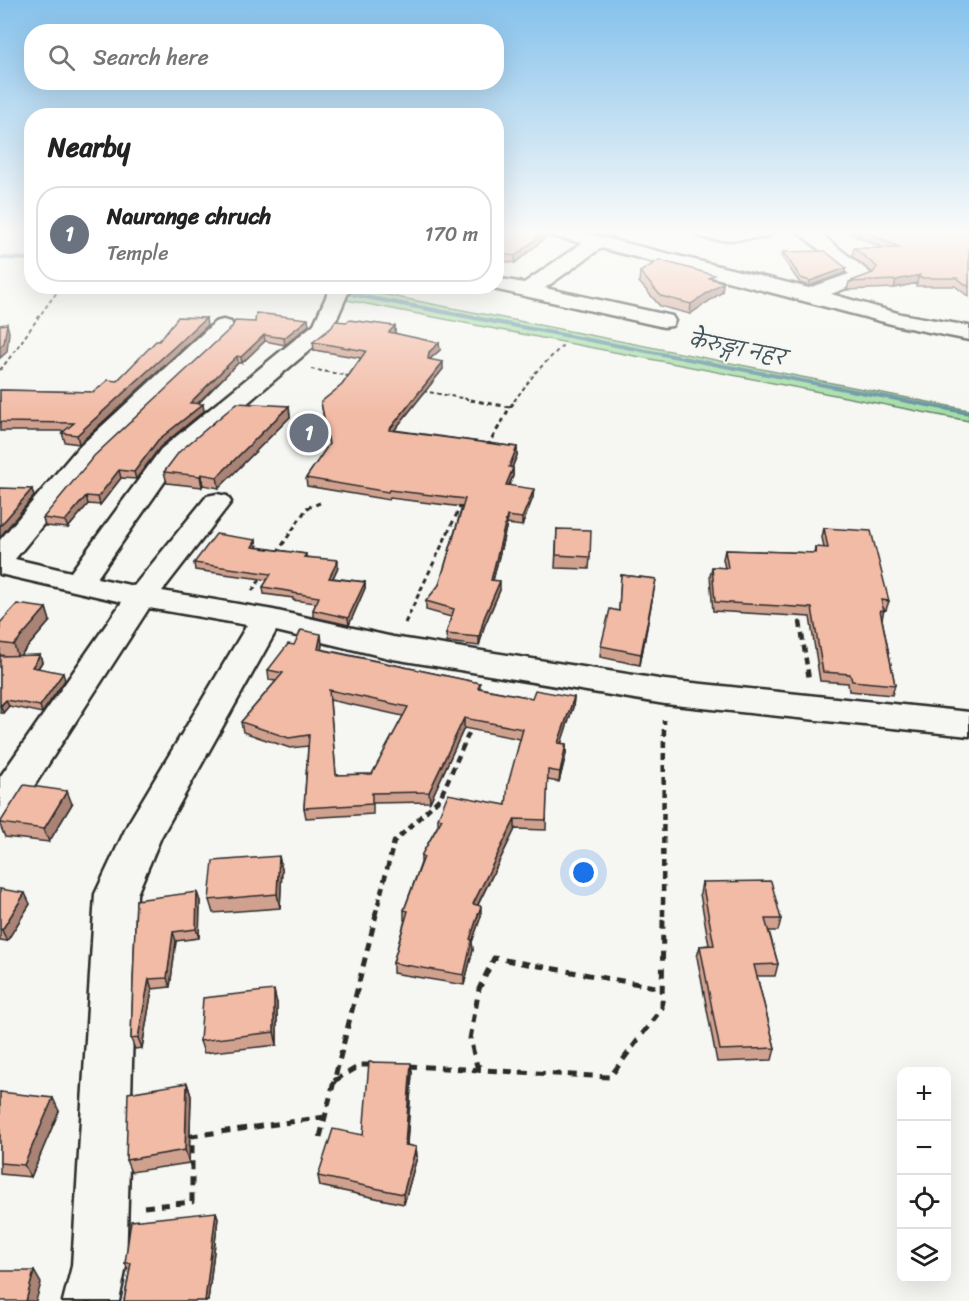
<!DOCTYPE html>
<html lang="en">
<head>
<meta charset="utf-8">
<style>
	body { margin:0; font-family:Sriracha,"Playpen Sans Deva",sans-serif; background:#f6f6f6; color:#222 }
	.controls { position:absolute; right:18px; bottom:18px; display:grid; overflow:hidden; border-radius:12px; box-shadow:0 6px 24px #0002 }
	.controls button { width:54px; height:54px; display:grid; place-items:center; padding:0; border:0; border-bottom:2px solid #e0e0e0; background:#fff; color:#222; font:30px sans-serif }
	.you { position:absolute; left:584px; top:873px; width:21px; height:21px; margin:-15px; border:4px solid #fff; border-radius:50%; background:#1a73e8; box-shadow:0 0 0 9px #1a73e833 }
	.badge { display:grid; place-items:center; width:39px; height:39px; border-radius:50%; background:#7c3aed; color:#fff; font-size:20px; font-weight:700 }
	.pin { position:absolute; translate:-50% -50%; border:3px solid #fff; box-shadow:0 2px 6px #0006 }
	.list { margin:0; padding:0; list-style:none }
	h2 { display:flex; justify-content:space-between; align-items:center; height:78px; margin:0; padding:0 24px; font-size:26px }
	h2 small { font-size:20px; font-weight:400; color:#767676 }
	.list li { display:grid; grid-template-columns:39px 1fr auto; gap:18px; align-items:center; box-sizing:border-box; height:96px; margin:0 12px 12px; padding:0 12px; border:2px solid #e0e0e0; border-radius:24px }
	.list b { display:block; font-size:22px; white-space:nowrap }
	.list p { margin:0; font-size:20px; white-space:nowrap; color:#767676 }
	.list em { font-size:20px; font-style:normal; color:#767676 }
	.icon { flex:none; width:33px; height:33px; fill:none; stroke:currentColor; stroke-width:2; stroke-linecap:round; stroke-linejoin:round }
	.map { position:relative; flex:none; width:969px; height:1301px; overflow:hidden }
	.search { position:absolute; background:#fff; box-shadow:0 6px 24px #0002; left:24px; top:24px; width:480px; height:66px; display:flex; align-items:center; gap:15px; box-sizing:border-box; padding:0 21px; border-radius:24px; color:#767676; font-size:22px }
	.panel { position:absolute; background:#fff; box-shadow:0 6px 24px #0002; left:24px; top:108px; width:480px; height:186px; border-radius:24px }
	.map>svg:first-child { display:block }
	.green { fill:#a3dea5; stroke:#678468; stroke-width:1.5 }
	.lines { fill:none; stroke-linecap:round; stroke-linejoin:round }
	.stream { fill:#6891a2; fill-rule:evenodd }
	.minor-casing { stroke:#2b2b2b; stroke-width:5 }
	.path-far3 { stroke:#2b2b2b; stroke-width:2; stroke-dasharray:4 3; stroke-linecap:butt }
	.path-far2 { stroke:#2b2b2b; stroke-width:3; stroke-dasharray:5 4; stroke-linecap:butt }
	.path-far1 { stroke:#2b2b2b; stroke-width:4.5; stroke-dasharray:7 5; stroke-linecap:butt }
	.path { stroke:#2b2b2b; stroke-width:5; stroke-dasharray:9 7; stroke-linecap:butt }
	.minor { fill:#f6f6f2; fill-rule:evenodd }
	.wall { fill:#d0a18f; stroke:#2b2b2b; stroke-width:1.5; fill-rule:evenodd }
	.shaded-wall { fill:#a98374; stroke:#2b2b2b; stroke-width:1.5 }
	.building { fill:#f2bba6; stroke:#2b2b2b; stroke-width:1.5; fill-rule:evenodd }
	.labels { text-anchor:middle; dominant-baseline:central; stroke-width:4.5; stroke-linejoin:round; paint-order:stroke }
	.far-water-label { font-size:20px; font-style:italic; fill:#44565d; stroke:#f6f6f2 }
</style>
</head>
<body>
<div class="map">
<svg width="969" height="1301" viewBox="0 0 969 1301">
	<rect width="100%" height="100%" fill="#f6f6f2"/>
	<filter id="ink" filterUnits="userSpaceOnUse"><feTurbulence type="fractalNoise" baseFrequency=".0167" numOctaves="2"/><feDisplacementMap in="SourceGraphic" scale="12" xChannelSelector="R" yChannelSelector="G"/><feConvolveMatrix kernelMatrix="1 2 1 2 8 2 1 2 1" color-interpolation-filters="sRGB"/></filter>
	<g filter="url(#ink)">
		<path class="green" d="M 346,287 L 969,410 L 969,421 L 341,299 Z"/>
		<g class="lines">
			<path class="stream" d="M 0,256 L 32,257 L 32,261 L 0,260 Z
				M 320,286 L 330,286 L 356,293 L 969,411 L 969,415 L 355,297 Z"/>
			<g class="minor-casing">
				<path id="minor" d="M 550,232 L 580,232 L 809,288 L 849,274 L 798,232 L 818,232 L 873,275 L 870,279 L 831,294 L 901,314 L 969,326 L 969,340 L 899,326 L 601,248 L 545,288 L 672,316 L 675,321 L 672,326 L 664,327 L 489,288 L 488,286 L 496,286 L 496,278 L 524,283 L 582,243 L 552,236 Z
					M 695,232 L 771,232 L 769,236 L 762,238 C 746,238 704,245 695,232 Z
					M 331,286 L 351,286 L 331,332 L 179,461 L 97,578 L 134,586 L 207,496 L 217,494 L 227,496 L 231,502 L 162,591 L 273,610 L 393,637 L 665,680 L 969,712 L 969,736 L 665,704 L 393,659 L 276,631 L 161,837 L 137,894 L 126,1266 L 119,1301 L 63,1301 L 72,1266 L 95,894 L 128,824 L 247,625 L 149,608 L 14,817 L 0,821 L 0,777 L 122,602 L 0,574 L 0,540 L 76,450 L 215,322 L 223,320 L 231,322 L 234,327 L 231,332 L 94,462 L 15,559 L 71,572 L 161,449 L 314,324 Z"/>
			</g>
			<path class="path-far3" d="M 311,369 L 354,377
				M 0,370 C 22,343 40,313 62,286
				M 423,391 L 478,401
				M 514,401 L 536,372 L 564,344"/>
			<path class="path-far2" d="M 470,400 L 510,407 L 488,446
				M 510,407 L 516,400
				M 277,553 L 307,508 L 320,503
				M 252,591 L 262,577
				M 798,612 L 800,623
				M 405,623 L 461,505"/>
			<path class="path-far1" d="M 800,622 L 809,679
				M 375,916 L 394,842 L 440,798 L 473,724
				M 663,916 L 664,720"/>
			<path class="path" d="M 408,1066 L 610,1077 L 662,1008 L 663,915
				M 481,1067 L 477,1066 L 470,1039 L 479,989 L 494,958 L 661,988
				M 334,1081 L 361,1065 L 374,1065
				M 320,1137 L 376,915
				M 144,1207 L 192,1202 L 192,1136 L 325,1117"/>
			<use href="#minor" class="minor"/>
		</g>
		<path class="wall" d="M 496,232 L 549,235 L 515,263 L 496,260 Z
			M 597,232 L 614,232 L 614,238 L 599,234 Z
			M 847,232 L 969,232 L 969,297 L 955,286 L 916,286 L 917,283 L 894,288 L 847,290 L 849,282 L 873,273 L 852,256 L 854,248 L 883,248 Z
			M 783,252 L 846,268 L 844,273 L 809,286 L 800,283 L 782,257 Z
			M 640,272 L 713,279 L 723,282 L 722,292 L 690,314 L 660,306 L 639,282 Z
			M 308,319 L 309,325 L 285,345 L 265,341 L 242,363 L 238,363 L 198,404 L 204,411 L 160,447 L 136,479 L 121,478 L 100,505 L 88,504 L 68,528 L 45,526 L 43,518 L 255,322 Z
			M 207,326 L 79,444 L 65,442 L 62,433 L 64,431 L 0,431 L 0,390 L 94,392 L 117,381 L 159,341 Z
			M 395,326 L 395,333 L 440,350 L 430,359 L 443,369 L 394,430 L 517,447 L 517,455 L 512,468 L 513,468 L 513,476 L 509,486 L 533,497 L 522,526 L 507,524 L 493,580 L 500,590 L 484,627 L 479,646 L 447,642 L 446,634 L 451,617 L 426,610 L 426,601 L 439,585 L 462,507 L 390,498 L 389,500 L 307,486 L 306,478 L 329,445 L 321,402 L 342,385 L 361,358 L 314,350 L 313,342 Z
			M 289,406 L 290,417 L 219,488 L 203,485 L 202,487 L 167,483 L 164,472 Z
			M 824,528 L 889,601 L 886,610 L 884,609 L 882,619 L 895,685 L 892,695 L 849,691 L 848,683 L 820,681 L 810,617 L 713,611 L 710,576 L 712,567 L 725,568 L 723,559 L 725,550 L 814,553 L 815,547 L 824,548 L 822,537 Z
			M 557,529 L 590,557 L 589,569 L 555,568 Z
			M 257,546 L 256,547 L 306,554 L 306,557 L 338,567 L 333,578 L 365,582 L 365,588 L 349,625 L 313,617 L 313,610 L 316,603 L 293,600 L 293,598 L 264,594 L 263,587 L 268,580 L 195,570 L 194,563 Z
			M 621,575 L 656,579 L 640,665 L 600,657 L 601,646 L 619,611 Z
			M 46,608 L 50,621 L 20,656 L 40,655 L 42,662 L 38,669 L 65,680 L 42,713 L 9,706 L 3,713 L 0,713 L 0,656 L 7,656 L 0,655 L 0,623 Z
			M 322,644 L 321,649 L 480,683 L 480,688 L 532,698 L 574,697 L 573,707 L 561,743 L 566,744 L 566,754 L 559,782 L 547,780 L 546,830 L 515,829 L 478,905 L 481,916 L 472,942 L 473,950 L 464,985 L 393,973 L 393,963 L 405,920 L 404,920 L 404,910 L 421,863 L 421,856 L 438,825 L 438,818 L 506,805 L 520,739 L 464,728 L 430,802 L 373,803 L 373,814 L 306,818 L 304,808 L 308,746 L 290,748 L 243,732 L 241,722 L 276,681 L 269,680 L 268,670 L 294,645 ZM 330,700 L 403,716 L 372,774 L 336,775 Z
			M 72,804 L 49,842 L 5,837 L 0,825 L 0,822 Z
			M 282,869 L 280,908 L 213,913 L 209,900 Z
			M 702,882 L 781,919 L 778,931 L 769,931 L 778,964 L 775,976 L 757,976 L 775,1048 L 772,1060 L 717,1062 L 697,957 L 700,946 L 709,945 L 700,894 Z
			M 0,889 L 30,904 L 7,941 L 0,940 Z
			M 136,900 L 200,901 L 199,938 L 176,941 L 170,987 L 152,989 L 142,1048 L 135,1049 L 131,1039 Z
			M 277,1003 L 277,1045 L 204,1053 L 200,1041 Z
			M 412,1073 L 407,1145 L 416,1147 L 417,1157 L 404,1204 L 320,1186 L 318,1176 L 363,1135 Z
			M 187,1083 L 191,1096 L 189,1163 L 131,1172 L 126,1160 Z
			M 0,1092 L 59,1111 L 31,1177 L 0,1174 Z
			M 216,1212 L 218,1218 L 208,1301 L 124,1301 L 130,1269 L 128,1269 L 125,1263 Z"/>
		<path class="shaded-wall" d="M 545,232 L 549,232 L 549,235 L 515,263 L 515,256 Z
			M 846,268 L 844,273 L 809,286 L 810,281 Z
			M 920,275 L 918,278 L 917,283 L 894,288 L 896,280 Z
			M 723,282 L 722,292 L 690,314 L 691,304 Z
			M 206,318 L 207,326 L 79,444 L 77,435 Z
			M 308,319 L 309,325 L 285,345 L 284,338 Z
			M 7,324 L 9,332 L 7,352 L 0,358 L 0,347 Z
			M 395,326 L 395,333 L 390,339 L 389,332 Z
			M 264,335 L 265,341 L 242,363 L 241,357 Z
			M 439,343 L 440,350 L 430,359 L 428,359 L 429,352 Z
			M 237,356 L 238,363 L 191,410 L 190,403 Z
			M 443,362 L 443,369 L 389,437 L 389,430 Z
			M 203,404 L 204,411 L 160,447 L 136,479 L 134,472 L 158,440 Z
			M 289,406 L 290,417 L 219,488 L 217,477 Z
			M 517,447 L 517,455 L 509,475 L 509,467 Z
			M 513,468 L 513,476 L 505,493 L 506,485 Z
			M 119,470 L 121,478 L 100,505 L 98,497 Z
			M 201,474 L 203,485 L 202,487 L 200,476 Z
			M 32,489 L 34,496 L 0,537 L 0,526 Z
			M 534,489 L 533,497 L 522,526 L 522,518 Z
			M 86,496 L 88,504 L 68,528 L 65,521 Z
			M 507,516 L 507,524 L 491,589 L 491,580 Z
			M 256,540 L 257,546 L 253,553 L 252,547 Z
			M 338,560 L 338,567 L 330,584 L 329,578 Z
			M 656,579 L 654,589 L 640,665 L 641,654 Z
			M 500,581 L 500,590 L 484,627 L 479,646 L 479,637 L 484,618 Z
			M 365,582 L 365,588 L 349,625 L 348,618 Z
			M 46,608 L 50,621 L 18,658 L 14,645 Z
			M 321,634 L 322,644 L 320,659 L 318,649 Z
			M 40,655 L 42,662 L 34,674 L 32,667 Z
			M 63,673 L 65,680 L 42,713 L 40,706 Z
			M 574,697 L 573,707 L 558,753 L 558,743 Z
			M 6,700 L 9,706 L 3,713 L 1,706 Z
			M 464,718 L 464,728 L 430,802 L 429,792 Z
			M 566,744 L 566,754 L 559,782 L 560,772 Z
			M 67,791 L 72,804 L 49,842 L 44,829 Z
			M 515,819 L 515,829 L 473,914 L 473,904 Z
			M 279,856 L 282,869 L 280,908 L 277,894 Z
			M 197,892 L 200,901 L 199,938 L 196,929 Z
			M 25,893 L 30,904 L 7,941 L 2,930 Z
			M 481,906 L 481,916 L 472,942 L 473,950 L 464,985 L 464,975 L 470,939 Z
			M 173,932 L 176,941 L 170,987 L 167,978 Z
			M 149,979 L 152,989 L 142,1048 L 138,1038 Z
			M 274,990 L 277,1003 L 277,1045 L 274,1032 Z
			M 411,1063 L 412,1073 L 406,1155 L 405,1145 Z
			M 187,1083 L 191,1096 L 189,1163 L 185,1150 Z
			M 53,1098 L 59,1111 L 31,1177 L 24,1165 Z
			M 416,1147 L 417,1157 L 404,1204 L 403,1194 Z
			M 216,1212 L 218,1218 L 208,1301 L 205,1301 Z
			M 34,1271 L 41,1283 L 36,1301 L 26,1301 Z"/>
		<path class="building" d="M 496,232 L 545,232 L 515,256 L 496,253 L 496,236 L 499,234 L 496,234 Z
			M 865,232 L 969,232 L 969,287 L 957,278 L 918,278 L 920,275 L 896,280 L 849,282 L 873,273 L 877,267 L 854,248 L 901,248 Z
			M 825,251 L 846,268 L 810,281 L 801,278 L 783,252 Z
			M 659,260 L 714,275 L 709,278 L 723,282 L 691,304 L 661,296 L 640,272 Z
			M 256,313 L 308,319 L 284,338 L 264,335 L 241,357 L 237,356 L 190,403 L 203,404 L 158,440 L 134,472 L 119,470 L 98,497 L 86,496 L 65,521 L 43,518 L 94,456 L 232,327 L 235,321 L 255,322 Z
			M 178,317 L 206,318 L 77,435 L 62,433 L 74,423 L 0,422 L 0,390 L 94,392 L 108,380 L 117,381 L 156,341 L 159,341 Z
			M 349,320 L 395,326 L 389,332 L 439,343 L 429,352 L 428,359 L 443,362 L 389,430 L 517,447 L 509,467 L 513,468 L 506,485 L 534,489 L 522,518 L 507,516 L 491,580 L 500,581 L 484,618 L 479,637 L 446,634 L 454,609 L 426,601 L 439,585 L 465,499 L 389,490 L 388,492 L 306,478 L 329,444 L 321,402 L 342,385 L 366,351 L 313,342 L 332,327 L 335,321 L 347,322 Z
			M 7,324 L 4,343 L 0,347 L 0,325 Z
			M 237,403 L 289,406 L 217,477 L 201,474 L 200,476 L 164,472 L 179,452 Z
			M 0,488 L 32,489 L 0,526 Z
			M 824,528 L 871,531 L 889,601 L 881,600 L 884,611 L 880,610 L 895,685 L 852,681 L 850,674 L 823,672 L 812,608 L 715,602 L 712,567 L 728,568 L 725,550 L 816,553 L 815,547 L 828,548 Z
			M 557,529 L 591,530 L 590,557 L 556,555 Z
			M 216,534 L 256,540 L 252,547 L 306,554 L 304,557 L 338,560 L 329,578 L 365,582 L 348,618 L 313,610 L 319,597 L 293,593 L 293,592 L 263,587 L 271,574 L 194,563 Z
			M 621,575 L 656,579 L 641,654 L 601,646 L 610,609 L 619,611 Z
			M 17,604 L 46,608 L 14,645 L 0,643 L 0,623 Z
			M 301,630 L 321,634 L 318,649 L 480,683 L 478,688 L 532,698 L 535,690 L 574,697 L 558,743 L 566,744 L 560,772 L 548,770 L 546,820 L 515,819 L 473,904 L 481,906 L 470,939 L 472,940 L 464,975 L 393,963 L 408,911 L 404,910 L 424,857 L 421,856 L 442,819 L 438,818 L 448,794 L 506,805 L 508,784 L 523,729 L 464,718 L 429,792 L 372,793 L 372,804 L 304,808 L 309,735 L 289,738 L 241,722 L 283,673 L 268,670 L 288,644 L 294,645 ZM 329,690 L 408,707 L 372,774 L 336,775 Z
			M 40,655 L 32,667 L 63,673 L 40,706 L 6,700 L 0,706 L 0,656 Z
			M 24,785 L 67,791 L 44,829 L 0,823 Z
			M 279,856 L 277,894 L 209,900 L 213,861 Z
			M 771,881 L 781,919 L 765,919 L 778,964 L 754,965 L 775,1048 L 720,1050 L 700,946 L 714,945 L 702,882 Z
			M 0,889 L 25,893 L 2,930 L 0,929 Z
			M 197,892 L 196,929 L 173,932 L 167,978 L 149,979 L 138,1038 L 131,1039 L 136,900 Z
			M 274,990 L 274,1032 L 200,1041 L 203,998 Z
			M 369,1062 L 411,1063 L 405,1145 L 416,1147 L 403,1194 L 318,1176 L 333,1129 L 363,1135 Z
			M 187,1083 L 185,1150 L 126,1160 L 128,1093 Z
			M 0,1092 L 53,1098 L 24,1165 L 0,1163 Z
			M 216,1212 L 205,1301 L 124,1301 L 131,1263 L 125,1263 L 131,1221 Z
			M 0,1271 L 34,1271 L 26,1301 L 0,1301 Z"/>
	</g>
	<linearGradient id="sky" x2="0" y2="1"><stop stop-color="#85c1ec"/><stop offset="0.56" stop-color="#fbfbf9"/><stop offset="1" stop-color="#fbfbf9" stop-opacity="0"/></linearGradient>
	<rect width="969" height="414" fill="url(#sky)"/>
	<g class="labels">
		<g class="far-water-label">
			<text transform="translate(737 349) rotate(11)">केेरुङ्गा नहर</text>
		</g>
	</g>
</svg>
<div class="controls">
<button>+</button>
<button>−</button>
<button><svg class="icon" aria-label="locate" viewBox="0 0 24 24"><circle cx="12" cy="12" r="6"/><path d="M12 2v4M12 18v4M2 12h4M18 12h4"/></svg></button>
<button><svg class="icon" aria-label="layers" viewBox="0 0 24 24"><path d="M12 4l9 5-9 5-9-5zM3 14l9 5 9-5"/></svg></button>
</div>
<div class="you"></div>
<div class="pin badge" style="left:309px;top:433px;background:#6b7280">1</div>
<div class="search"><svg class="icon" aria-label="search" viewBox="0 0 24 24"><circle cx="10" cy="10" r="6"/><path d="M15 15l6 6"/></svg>Search here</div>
<section class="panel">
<h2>Nearby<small></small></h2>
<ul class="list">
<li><span class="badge" style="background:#6b7280">1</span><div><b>Naurange chruch</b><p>Temple</p></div><em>170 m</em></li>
</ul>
</section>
</div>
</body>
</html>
